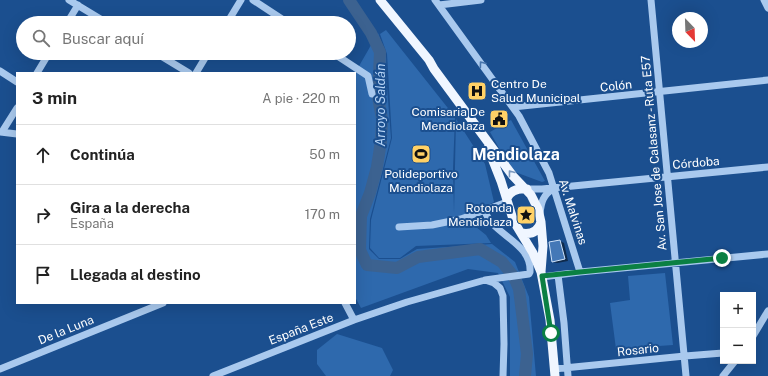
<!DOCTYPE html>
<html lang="es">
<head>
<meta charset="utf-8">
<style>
	body { margin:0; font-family:"Public Sans",sans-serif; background:#f2f2f2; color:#222 }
	.controls { position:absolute; right:12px; bottom:12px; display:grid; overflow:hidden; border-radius:0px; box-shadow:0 4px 16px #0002 }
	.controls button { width:36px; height:36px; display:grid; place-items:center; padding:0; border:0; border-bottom:1px solid #e0e0e0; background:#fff; color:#222; font:20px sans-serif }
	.compass { position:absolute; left:672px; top:12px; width:36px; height:36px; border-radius:50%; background:#fff; box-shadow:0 4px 16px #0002; rotate:157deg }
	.stop { position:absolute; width:12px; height:12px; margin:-9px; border:3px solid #0b8043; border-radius:50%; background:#fff }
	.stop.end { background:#0b8043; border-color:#fff; box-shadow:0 1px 4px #0008 }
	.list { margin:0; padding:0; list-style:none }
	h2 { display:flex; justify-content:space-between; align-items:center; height:52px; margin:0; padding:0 16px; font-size:17px }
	h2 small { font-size:13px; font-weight:400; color:#767676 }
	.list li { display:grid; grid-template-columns:26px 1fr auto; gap:12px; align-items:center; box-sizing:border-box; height:60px; padding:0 16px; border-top:1px solid #e0e0e0 }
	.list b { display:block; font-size:15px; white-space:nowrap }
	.list p { margin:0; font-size:13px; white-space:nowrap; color:#767676 }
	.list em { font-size:13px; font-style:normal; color:#767676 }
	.icon { flex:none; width:22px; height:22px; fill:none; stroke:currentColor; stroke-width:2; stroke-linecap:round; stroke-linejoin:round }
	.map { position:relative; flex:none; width:768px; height:376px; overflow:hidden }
	.search { position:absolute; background:#fff; box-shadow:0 4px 16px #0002; left:16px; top:16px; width:340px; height:44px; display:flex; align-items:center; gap:10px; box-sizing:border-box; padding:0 14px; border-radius:22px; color:#767676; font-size:15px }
	.panel { position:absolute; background:#fff; box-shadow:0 4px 16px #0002; left:16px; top:72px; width:340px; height:232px; border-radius:0px }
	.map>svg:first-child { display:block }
	.green { fill:#2e69ad }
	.shadow { fill:#0007 }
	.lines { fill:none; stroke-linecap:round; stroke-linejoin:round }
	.river { stroke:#3c6290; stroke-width:12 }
	.building { fill:#4478b7; stroke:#cfe3fa }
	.minor { stroke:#a9c9ee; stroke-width:7 }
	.major { stroke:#f0f6ff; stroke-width:9 }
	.oneway { stroke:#4674ac }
	.oneway2 { stroke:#7b9ac1 }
	.route { stroke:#0b8043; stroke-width:5 }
	.labels { text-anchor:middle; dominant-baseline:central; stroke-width:4; stroke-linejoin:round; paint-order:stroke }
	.poi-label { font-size:12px; fill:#fff; stroke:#1b4f8f; text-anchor:end }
	.street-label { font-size:12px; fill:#fff; stroke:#1b4f8f }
	.water-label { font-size:13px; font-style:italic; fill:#b5d3f5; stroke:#1b4f8f }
	.district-label { font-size:16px; font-weight:bold; fill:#fff; stroke:#1b4f8f }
</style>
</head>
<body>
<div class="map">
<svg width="768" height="376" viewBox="0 0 768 376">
	<rect width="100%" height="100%" fill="#1b4f8f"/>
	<path class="green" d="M 386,30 L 455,117 L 453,169 L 454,213 L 456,119 L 485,164 L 494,202 L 470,214 L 471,223 L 486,235 L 491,243 L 416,246 L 400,258 L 379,258 L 370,248 L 371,220 L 392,138 L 387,54 L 380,34 Z
		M 378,33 L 386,55 L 387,87 L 391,138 L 370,219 L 369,249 L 379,259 L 400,259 L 417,249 L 492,244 L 515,262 L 529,297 L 536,376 L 510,376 L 510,297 L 498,273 L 468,269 L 361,308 L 355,297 L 355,73 Z
		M 511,120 L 545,181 L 542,182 L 515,172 L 504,157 L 490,132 Z
		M 665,273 L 673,345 L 616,349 L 610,303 L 630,300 L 628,276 Z
		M 337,334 L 382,348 L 393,370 L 390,376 L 326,376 L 317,364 L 317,350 Z"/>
	<path class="shadow" d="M 560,241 L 564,243 L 568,261 L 557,263 L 553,262 Z"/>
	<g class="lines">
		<path class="river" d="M 349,0 L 371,33 L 380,52 L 378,97 L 382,119 L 381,141 L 377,167 L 370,193 L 361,216 L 360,250 L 367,265 L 397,268 L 418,257 L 480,249 L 502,262 L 514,277 L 519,289 L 527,354 L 525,376"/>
	</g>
	<path class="building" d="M 560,240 L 565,259 L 552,262 L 549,242 Z"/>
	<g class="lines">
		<path class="minor" d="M 69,0 L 107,23
			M 253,0 L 288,23
			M 435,0 L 519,116 L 549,173 L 580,272
			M 651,0 L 686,376
			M 764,0 L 768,8
			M 439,5 L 481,0
			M 67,23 L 78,5
			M 227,23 L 241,0
			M 156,53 L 189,73
			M 333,53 L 368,76 L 372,94
			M 0,71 L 17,82
			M 37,73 L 49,53
			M 196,73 L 208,53
			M 513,107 L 768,80
			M 0,132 L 17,134
			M 2,132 L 17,108
			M 527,189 L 542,189 L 768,167
			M 540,214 C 541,202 543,195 554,188
			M 399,227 L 432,225 L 461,219 L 507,202
			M 558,275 L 564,323 L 568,376
			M 542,277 L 580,272 L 768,254
			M 485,280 L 494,283 L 500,288 L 503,296 L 504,344 L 503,376
			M 345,303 L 354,320
			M 753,336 L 768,311
			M 0,369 L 163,303
			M 554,369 L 685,356 L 723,353
			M 213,376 L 354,320 L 407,302 L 485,280 L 529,274 L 530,272 C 532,242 492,235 485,211
			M 723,376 L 735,361"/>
		<path class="major" d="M 380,0 L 429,60 L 434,69 L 513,176 L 531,195 L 538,209 L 541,222 L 543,246 L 541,272
			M 488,148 L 501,181 L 512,216 L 516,225 L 533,253 L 541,272 L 550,320 L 555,376
			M 507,198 C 511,190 518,188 527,189
			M 521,233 C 531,235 538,232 541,222"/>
	</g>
	<defs><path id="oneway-chevron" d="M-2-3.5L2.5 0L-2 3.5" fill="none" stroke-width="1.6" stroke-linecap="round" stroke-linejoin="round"/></defs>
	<use class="oneway" href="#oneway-chevron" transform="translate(482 64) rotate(-126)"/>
	<use class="oneway2" href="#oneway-chevron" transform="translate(511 173) rotate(-128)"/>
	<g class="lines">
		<path class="route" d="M 551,333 L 542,276 L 580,272 L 722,258"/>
	</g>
	<defs>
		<g id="hospital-square" transform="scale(1)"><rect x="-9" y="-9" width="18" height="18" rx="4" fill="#ffd166" stroke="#1b4f8f"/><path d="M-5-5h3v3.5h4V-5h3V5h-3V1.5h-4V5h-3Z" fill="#111"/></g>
		<g id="civic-square" transform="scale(1)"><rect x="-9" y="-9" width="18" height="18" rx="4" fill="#ffd166" stroke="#1b4f8f"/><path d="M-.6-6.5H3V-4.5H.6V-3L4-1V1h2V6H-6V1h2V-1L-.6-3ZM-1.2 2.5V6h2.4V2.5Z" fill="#111"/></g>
		<g id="stadium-square" transform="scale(1)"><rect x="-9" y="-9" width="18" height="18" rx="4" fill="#ffd166" stroke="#1b4f8f"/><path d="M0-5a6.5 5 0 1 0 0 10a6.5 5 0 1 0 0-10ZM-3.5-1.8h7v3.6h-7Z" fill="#111"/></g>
		<g id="sight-square" transform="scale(1)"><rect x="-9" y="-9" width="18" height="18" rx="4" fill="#ffd166" stroke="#1b4f8f"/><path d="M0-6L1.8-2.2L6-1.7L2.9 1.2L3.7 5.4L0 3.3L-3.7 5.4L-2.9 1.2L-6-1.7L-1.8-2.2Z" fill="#111"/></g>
	</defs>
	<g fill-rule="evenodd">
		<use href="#hospital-square" x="477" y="91"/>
		<use href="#civic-square" x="499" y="119"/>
		<use href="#stadium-square" x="421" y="154"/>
		<use href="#sight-square" x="526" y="215"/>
	</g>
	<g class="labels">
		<g class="poi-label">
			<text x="491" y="84" text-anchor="start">Centro De<tspan x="491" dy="14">Salud Municipal</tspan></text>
			<text x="485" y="112">Comisaria De<tspan x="485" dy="14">Mendiolaza</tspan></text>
			<text x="421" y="174" text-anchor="middle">Polideportivo<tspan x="421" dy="14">Mendiolaza</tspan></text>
			<text x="512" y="208">Rotonda<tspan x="512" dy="14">Mendiolaza</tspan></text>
		</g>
		<g class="street-label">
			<text transform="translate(616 86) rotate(-6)">Colón</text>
			<text transform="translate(654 153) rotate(-95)">Av. San Jose de Calasanz - Ruta E57</text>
			<text transform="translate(696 163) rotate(-5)">Córdoba</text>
			<text transform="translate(573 212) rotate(72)">Av. Malvinas</text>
			<text transform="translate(301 329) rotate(-21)">España Este</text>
			<text transform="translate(66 330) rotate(-22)">De la Luna</text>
			<text transform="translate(638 350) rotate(-6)">Rosario</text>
		</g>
		<g class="water-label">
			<text transform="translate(380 105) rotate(-90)">Arroyo Saldán</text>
		</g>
		<g class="district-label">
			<text x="516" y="154">Mendiolaza</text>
		</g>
	</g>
</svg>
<div class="controls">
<button>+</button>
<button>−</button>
</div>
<svg class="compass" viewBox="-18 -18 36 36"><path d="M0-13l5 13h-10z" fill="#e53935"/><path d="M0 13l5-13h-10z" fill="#767676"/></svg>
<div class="stop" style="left:551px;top:333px"></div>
<div class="stop end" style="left:722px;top:258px"></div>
<div class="search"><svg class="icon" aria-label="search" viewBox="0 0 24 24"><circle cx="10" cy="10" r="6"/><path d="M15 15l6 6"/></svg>Buscar aquí</div>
<section class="panel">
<h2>3 min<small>A pie · 220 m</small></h2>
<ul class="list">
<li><svg class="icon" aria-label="ahead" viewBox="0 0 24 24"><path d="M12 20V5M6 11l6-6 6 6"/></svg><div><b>Continúa</b></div><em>50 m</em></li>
<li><svg class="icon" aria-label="right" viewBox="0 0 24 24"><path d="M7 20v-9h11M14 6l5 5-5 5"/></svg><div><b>Gira a la derecha</b><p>España</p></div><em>170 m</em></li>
<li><svg class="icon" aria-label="arrive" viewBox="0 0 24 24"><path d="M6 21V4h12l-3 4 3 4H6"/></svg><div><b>Llegada al destino</b></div></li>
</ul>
</section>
</div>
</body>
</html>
